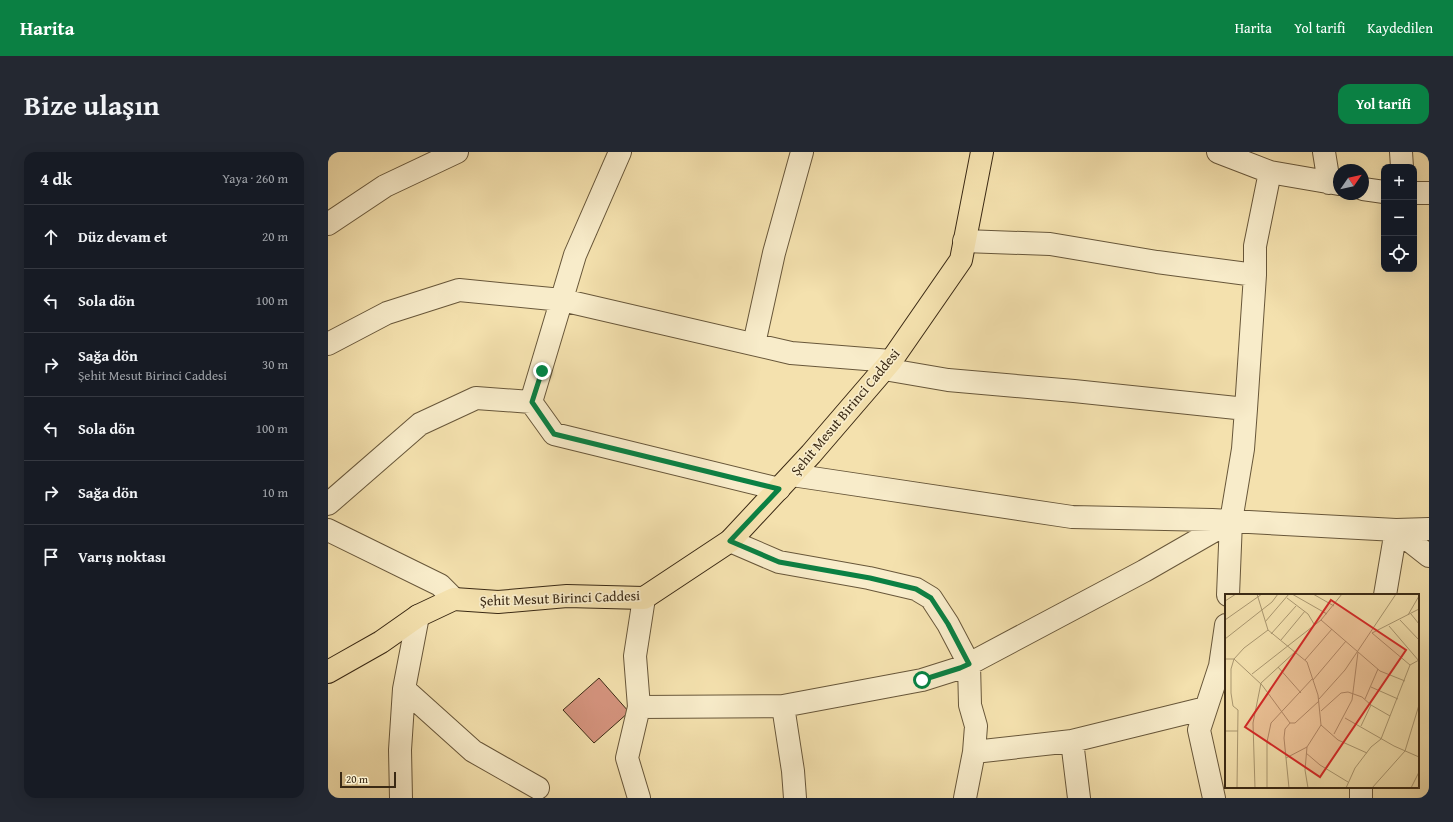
<!DOCTYPE html>
<html lang="tr">
<head>
<meta charset="utf-8">
<style>
	body { margin:0; font-family:"Gentium Book Plus",serif; background:#242831; color:#f1f3f6 }
	.controls { position:absolute; right:12px; top:12px; display:grid; overflow:hidden; border-radius:8px; box-shadow:0 4px 16px #0002 }
	.controls button { width:36px; height:36px; display:grid; place-items:center; padding:0; border:0; border-bottom:1px solid #363941; background:#171b24; color:#f1f3f6; font:20px sans-serif }
	.compass { position:absolute; left:1005px; top:12px; width:36px; height:36px; border-radius:50%; background:#171b24; box-shadow:0 4px 16px #0002; rotate:56deg }
	.scale { position:absolute; left:12px; bottom:10px; width:56px; box-sizing:border-box; padding-left:4px; border:2px solid #3a2914; border-top:0; font-size:11px; line-height:14px; white-space:nowrap; color:#3a2914; -webkit-text-stroke:3px #f8ecca; paint-order:stroke }
	.stop { position:absolute; width:12px; height:12px; margin:-9px; border:3px solid #0b8043; border-radius:50%; background:#fff }
	.stop.end { background:#0b8043; border-color:#fff; box-shadow:0 1px 4px #0008 }
	.list { margin:0; padding:0; list-style:none }
	h2 { display:flex; justify-content:space-between; align-items:center; height:52px; margin:0; padding:0 16px; font-size:17px }
	h2 small { font-size:13px; font-weight:400; color:#9ea1a6 }
	.list li { display:grid; grid-template-columns:26px 1fr auto; gap:12px; align-items:center; box-sizing:border-box; height:64px; padding:0 16px; border-top:1px solid #363941 }
	.list b { display:block; font-size:15px; white-space:nowrap }
	.list p { margin:0; font-size:13px; white-space:nowrap; color:#9ea1a6 }
	.list em { font-size:13px; font-style:normal; color:#9ea1a6 }
	.icon { flex:none; width:22px; height:22px; fill:none; stroke:currentColor; stroke-width:2; stroke-linecap:round; stroke-linejoin:round }
	.map { position:relative; flex:none; width:1101px; height:646px; overflow:hidden; border-radius:12px }
	header { display:flex; align-items:center; gap:24px; box-sizing:border-box; height:56px; padding:0 20px; background:#0b8043; color:#fff }
	header strong { font-size:19px }
	nav { display:flex; gap:22px; margin-inline-start:auto; font-size:14px }
	.intro { display:flex; align-items:center; justify-content:space-between; box-sizing:border-box; height:96px; padding:0 24px }
	h1 { margin:0; font-size:28px }
	.button { padding:10px 18px; border-radius:12px; background:#0b8043; color:#fff; font-size:14px; font-weight:700 }
	main { display:flex; gap:24px; padding:0 24px }
	aside { flex:1; background:#171b24; border-radius:12px; box-shadow:0 4px 16px #0002 }
	.map>svg:first-child { display:block }
	.building { fill:#d79580; stroke:#3a2914 }
	.lines { fill:none; stroke-linecap:round; stroke-linejoin:round }
	.minor-casing { stroke:#68573a; stroke-width:24 }
	.major-casing { stroke:#3a2914; stroke-width:24 }
	.minor { stroke:#f8ecca; stroke-width:22 }
	.major { stroke:#f4e1ae; stroke-width:22 }
	.route { stroke:#0b8043; stroke-width:5 }
	.labels { text-anchor:middle; dominant-baseline:central; stroke-width:3.5; stroke-linejoin:round; paint-order:stroke }
	.street-label { font-size:14px; fill:#3a2914; stroke:#f8ecca }
	.inset-road { fill:none; stroke:#aa9770; stroke-width:1 }
	.view { fill:#d62828; fill-opacity:0.15; stroke:#d62828; stroke-width:2 }
	.inset-edge { fill:none; stroke:#3a2914; stroke-width:2 }
</style>
</head>
<body>
<header>
<strong>Harita</strong>
<nav><a>Harita</a><a>Yol tarifi</a><a>Kaydedilen</a></nav>
</header>
<div class="intro"><h1>Bize ulaşın</h1><a class="button">Yol tarifi</a></div>
<main>
<aside>
<h2>4 dk<small>Yaya · 260 m</small></h2>
<ul class="list">
<li><svg class="icon" aria-label="ahead" viewBox="0 0 24 24"><path d="M12 20V5M6 11l6-6 6 6"/></svg><div><b>Düz devam et</b></div><em>20 m</em></li>
<li><svg class="icon" aria-label="left" viewBox="0 0 24 24"><path d="M17 20v-9H6M10 6l-5 5 5 5"/></svg><div><b>Sola dön</b></div><em>100 m</em></li>
<li><svg class="icon" aria-label="right" viewBox="0 0 24 24"><path d="M7 20v-9h11M14 6l5 5-5 5"/></svg><div><b>Sağa dön</b><p>Şehit Mesut Birinci Caddesi</p></div><em>30 m</em></li>
<li><svg class="icon" aria-label="left" viewBox="0 0 24 24"><path d="M17 20v-9H6M10 6l-5 5 5 5"/></svg><div><b>Sola dön</b></div><em>100 m</em></li>
<li><svg class="icon" aria-label="right" viewBox="0 0 24 24"><path d="M7 20v-9h11M14 6l5 5-5 5"/></svg><div><b>Sağa dön</b></div><em>10 m</em></li>
<li><svg class="icon" aria-label="arrive" viewBox="0 0 24 24"><path d="M6 21V4h12l-3 4 3 4H6"/></svg><div><b>Varış noktası</b></div></li>
</ul>
</aside>
<div class="map">
<svg width="1101" height="646" viewBox="0 0 1101 646">
	<rect width="100%" height="100%" fill="#f4e1ae"/>
	<filter id="stains"><feTurbulence type="fractalNoise" baseFrequency=".005" numOctaves="4"/><feColorMatrix values="0 0 0 0 .2 0 0 0 0 .09 0 0 0 0 .02 0 0 0 .5 -.17"/></filter>
	<radialGradient id="worn" r=".72"><stop offset=".6" stop-color="#630" stop-opacity="0"/><stop offset="1" stop-color="#630" stop-opacity=".3"/></radialGradient>
	<path class="building" d="M 271,526 L 301,560 L 266,591 L 235,558 Z"/>
	<g class="lines">
		<g class="minor-casing">
			<path id="minor" d="M 890,0 L 942,20 L 1011,32
				M 996,0 L 1001,31
				M 1073,0 L 1074,15
				M 1035,37 L 1056,40
				M 1086,41 L 1101,41
				M 0,72 L 57,34 L 129,0
				M 636,89 L 722,92 L 829,110 L 927,123
				M 0,192 L 59,161 L 131,138 L 234,148 L 463,201 L 563,209
				M 426,192 L 446,101 L 474,0
				M 556,217 L 620,228 L 746,239 L 918,257
				M 203,250 L 226,282 L 451,337
				M 464,323 L 744,365 L 884,368 L 1068,378 L 1101,377
				M 0,352 L 92,272 L 148,246 L 203,250 L 247,103 L 292,0
				M 0,378 L 112,433 L 126,447
				M 402,389 L 451,410 L 541,426 L 588,437 L 603,446 L 620,472 L 641,512 L 642,553 L 648,574 L 646,600 L 637,646
				M 900,443 L 903,369 L 915,297 L 918,257 L 927,123 L 927,94 L 942,20
				M 1057,443 L 1068,378 L 1101,404
				M 76,537 L 145,599 L 210,636
				M 455,554 L 465,619 L 467,646
				M 311,555 L 455,554 L 594,528 L 632,516 L 641,512 L 816,419 L 903,369
				M 744,589 L 751,646
				M 646,600 L 744,589 L 878,556
				M 73,646 L 72,598 L 76,537 L 90,464
				M 311,646 L 299,606 L 311,555 L 307,504 L 316,446
				M 886,646 L 871,578 L 892,514 L 898,473
				M 1033,646 L 1033,635"/>
		</g>
		<g class="major-casing">
			<path id="major" d="M 0,520 L 53,490 L 90,464 L 126,447 L 170,450 L 239,444 L 316,446 L 402,389 L 483,302 L 563,209 L 633,108 L 654,0"/>
		</g>
		<use href="#minor" class="minor"/>
		<use href="#major" class="major"/>
	</g>
	<g class="lines">
		<path class="route" d="M 214,219 L 204,250 L 226,282 L 451,337 L 402,389 L 451,410 L 542,426 L 588,437 L 603,446 L 620,472 L 641,512 L 632,516 L 594,528"/>
	</g>
	<g class="labels">
		<g class="street-label">
			<text transform="translate(517 260) rotate(-50)">Şehit Mesut Birinci Caddesi</text>
			<text transform="translate(232 446) rotate(-2)">Şehit Mesut Birinci Caddesi</text>
		</g>
	</g>
	<g transform="translate(897 442)">
		<rect width="194" height="194" fill="#f4e1ae"/>
		<path class="inset-road" d="M 32,0 L 43,36 L 82,68 L 93,101 L 96,131 L 82,153 L 80,176 L 83,194M 67,0 L 102,20M 88,0 L 109,12M 62,4 L 83,20 L 89,30M 0,7 L 11,0M 194,15 L 147,39 L 185,71 L 194,66M 186,20 L 194,30M 183,21 L 194,2M 0,26 L 37,0M 96,26 L 155,77 L 180,87M 175,26 L 194,46M 40,28 L 64,0M 164,32 L 194,67M 46,40 L 71,12M 0,45 L 47,8 L 53,0M 56,46 L 80,17M 0,65 L 9,65 L 19,54 L 43,36M 80,66 L 107,35M 53,73 L 76,99M 27,80 L 96,26 L 117,0M 88,86 L 121,47M 146,93 L 173,105M 94,105 L 120,76 L 171,0M 140,105 L 153,75M 96,117 L 116,99 L 123,98 L 137,103 L 146,111 L 165,122M 120,124 L 169,152 L 194,163M 65,129 L 70,129 L 94,107M 96,131 L 113,146 L 142,159M 136,132 L 146,111M 0,137 L 13,137M 109,140 L 127,106 L 133,58M 81,159 L 95,171 L 123,188M 0,160 L 0,174M 12,194 L 13,116 L 8,112 L 6,99 L 6,75 L 9,65 L 37,91 L 65,129 L 60,135 L 59,144 L 61,164M 30,194 L 28,129 L 36,89 L 71,57M 42,194 L 42,148 L 46,129 L 88,84M 64,194 L 61,164 L 82,153M 121,194 L 130,174 L 146,153 L 156,145 L 185,71M 147,194 L 180,157 L 194,111M 186,194 L 194,178"/>
		<path class="view" d="M 106,6 L 181,56 L 95,183 L 20,133 Z"/>
		<rect width="194" height="194" class="inset-edge"/>
	</g>
	<rect width="100%" height="100%" filter="url(#stains)"/>
	<rect width="100%" height="100%" fill="url(#worn)"/>
</svg>
<div class="controls">
<button>+</button>
<button>−</button>
<button><svg class="icon" aria-label="locate" viewBox="0 0 24 24"><circle cx="12" cy="12" r="6"/><path d="M12 2v4M12 18v4M2 12h4M18 12h4"/></svg></button>
</div>
<svg class="compass" viewBox="-18 -18 36 36"><path d="M0-13l5 13h-10z" fill="#e53935"/><path d="M0 13l5-13h-10z" fill="#9ea1a6"/></svg>
<div class="scale">20 m</div>
<div class="stop" style="left:594px;top:528px"></div>
<div class="stop end" style="left:214px;top:219px"></div>
</div>
</main>
</body>
</html>
